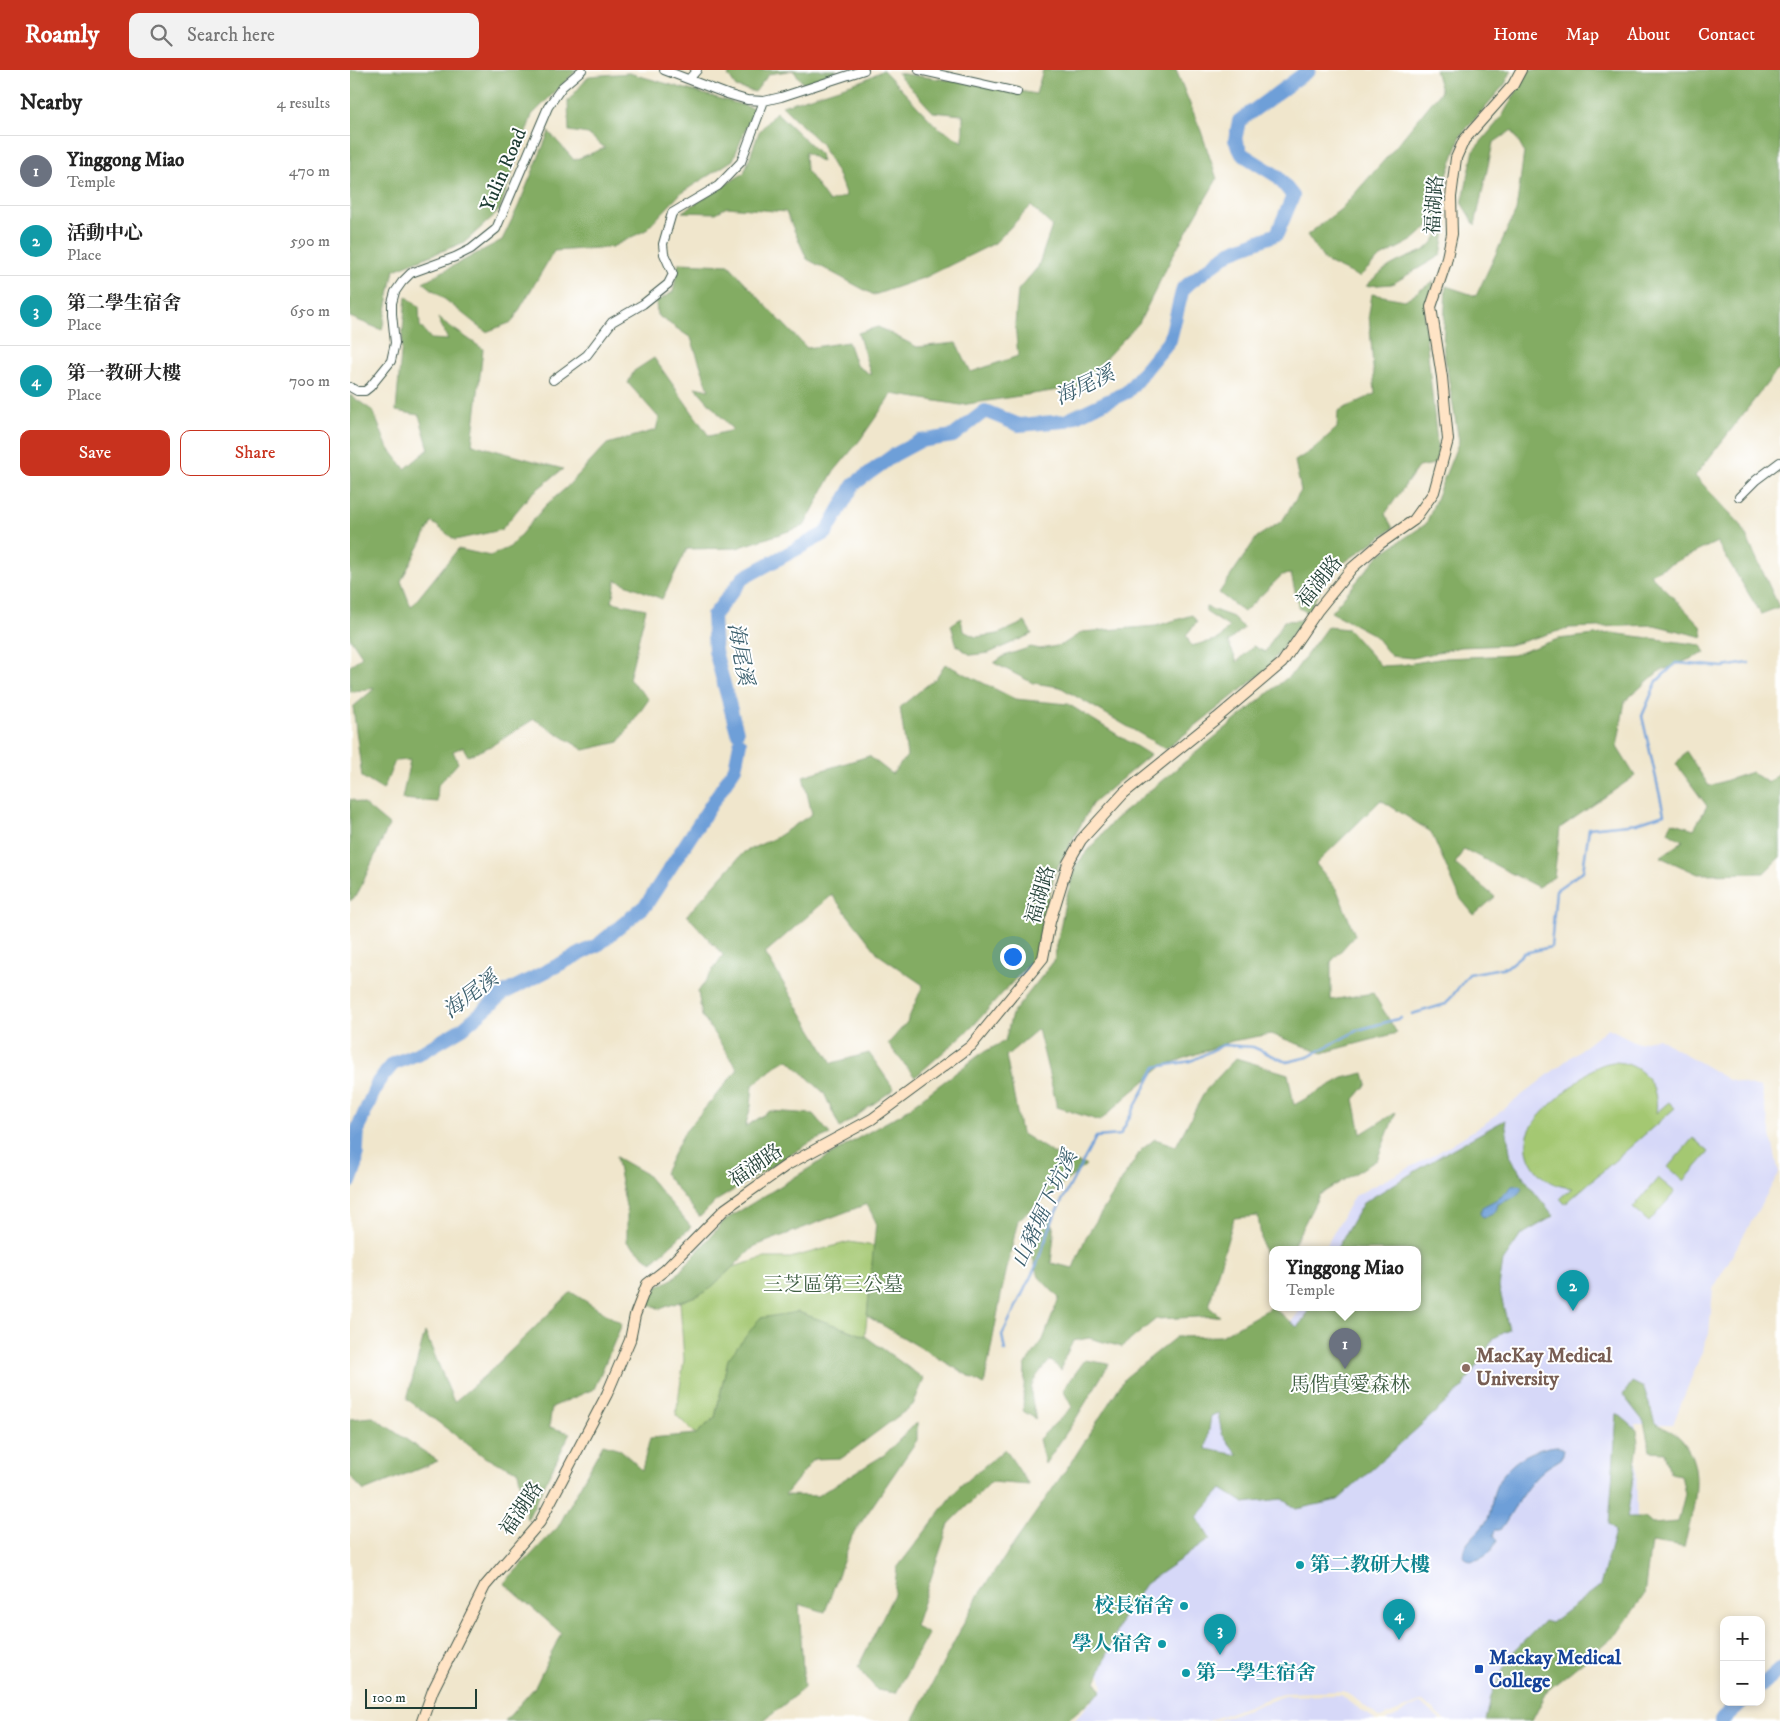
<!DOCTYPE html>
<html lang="en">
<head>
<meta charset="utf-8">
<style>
	body { margin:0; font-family:"IM FELL DW Pica","Noto Serif TC",serif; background:#f2f2f2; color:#222 }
	.controls { position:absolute; right:15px; bottom:15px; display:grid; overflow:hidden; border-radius:10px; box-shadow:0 2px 8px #0003 }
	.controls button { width:45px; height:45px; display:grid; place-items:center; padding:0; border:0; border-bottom:1px solid #e0e0e0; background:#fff; color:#222; font:25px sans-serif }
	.scale { position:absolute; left:15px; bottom:12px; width:112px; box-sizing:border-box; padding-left:5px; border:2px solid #1f3d34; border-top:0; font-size:14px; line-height:18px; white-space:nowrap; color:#1f3d34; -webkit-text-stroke:4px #fff; paint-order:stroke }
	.you { position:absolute; left:662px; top:886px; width:18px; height:18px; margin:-12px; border:4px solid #fff; border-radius:50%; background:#1a73e8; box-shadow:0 0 0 8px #1a73e833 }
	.badge { display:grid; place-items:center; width:32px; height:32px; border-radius:50%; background:#c8321e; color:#fff; font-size:16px; font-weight:700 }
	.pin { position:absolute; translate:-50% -41px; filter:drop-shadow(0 1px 2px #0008) }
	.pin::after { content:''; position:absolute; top:26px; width:18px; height:15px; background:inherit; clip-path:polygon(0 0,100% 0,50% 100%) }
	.popup { position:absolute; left:919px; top:1176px; width:152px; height:65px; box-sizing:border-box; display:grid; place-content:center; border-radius:10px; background:#fff; filter:drop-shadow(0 1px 4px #0005); font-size:16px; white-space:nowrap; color:#767676 }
	.popup b { font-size:19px; color:#222 }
	.popup::after { content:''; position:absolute; left:50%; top:100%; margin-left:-10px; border:10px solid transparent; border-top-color:#fff }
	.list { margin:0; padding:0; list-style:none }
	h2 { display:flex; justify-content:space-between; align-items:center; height:65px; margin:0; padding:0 20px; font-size:21px }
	h2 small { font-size:16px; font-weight:400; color:#767676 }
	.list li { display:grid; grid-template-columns:32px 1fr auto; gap:15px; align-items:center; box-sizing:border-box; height:70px; padding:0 20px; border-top:1px solid #e0e0e0 }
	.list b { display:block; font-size:19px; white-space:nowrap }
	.list p { margin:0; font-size:16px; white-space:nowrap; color:#767676 }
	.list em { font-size:16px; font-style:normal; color:#767676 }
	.actions { display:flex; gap:10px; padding:15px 20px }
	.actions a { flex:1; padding:11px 0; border:1px solid #c8321e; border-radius:10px; text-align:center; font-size:18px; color:#c8321e }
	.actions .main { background:#c8321e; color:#fff }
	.icon { flex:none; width:28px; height:28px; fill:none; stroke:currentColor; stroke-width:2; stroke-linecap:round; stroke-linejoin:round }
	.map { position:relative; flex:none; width:1430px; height:1651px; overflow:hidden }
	header { display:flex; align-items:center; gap:30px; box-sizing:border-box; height:70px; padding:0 25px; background:#c8321e; color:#fff }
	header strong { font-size:24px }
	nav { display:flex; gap:28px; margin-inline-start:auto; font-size:18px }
	.search { width:350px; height:45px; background:#f2f2f2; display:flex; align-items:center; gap:12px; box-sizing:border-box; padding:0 18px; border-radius:10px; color:#767676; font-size:19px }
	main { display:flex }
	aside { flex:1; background:#fff }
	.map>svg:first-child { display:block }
	.built { fill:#d6d8f8 }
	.green { fill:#a4c872; stroke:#628253 }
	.forest { fill:#83ac64; stroke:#51744c; fill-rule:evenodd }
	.water { fill:#6e9fd8; stroke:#466e86 }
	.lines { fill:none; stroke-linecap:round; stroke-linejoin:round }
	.stream { stroke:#6e9fd8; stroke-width:2.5 }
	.river { stroke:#6e9fd8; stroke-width:14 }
	.street-casing { stroke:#3e564b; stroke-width:10 }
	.secondary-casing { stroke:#3e564b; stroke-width:12 }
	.street { stroke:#fff; stroke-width:8 }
	.secondary { stroke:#ffe4c6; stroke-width:10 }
	.education-dot { fill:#8d6e63; stroke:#fff; stroke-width:2 }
	.culture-dot { fill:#0f9aa8; stroke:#fff; stroke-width:2 }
	.transit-dot { fill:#1a4fb4; stroke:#fff; stroke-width:2 }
	.labels { text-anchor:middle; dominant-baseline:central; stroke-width:4; stroke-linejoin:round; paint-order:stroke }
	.street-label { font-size:20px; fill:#1f3d34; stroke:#fff }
	.park-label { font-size:20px; fill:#406044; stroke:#fff }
	.education-label { font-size:20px; font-weight:bold; fill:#785e54; stroke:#fff; text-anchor:start }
	.culture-label { font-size:20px; font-weight:bold; fill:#0d838f; stroke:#fff; text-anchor:start }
	.transit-label { font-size:20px; font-weight:bold; fill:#164399; stroke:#fff; text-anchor:start }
	.water-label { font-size:21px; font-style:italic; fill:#3b5f6d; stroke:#fff }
</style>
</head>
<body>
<header>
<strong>Roamly</strong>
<div class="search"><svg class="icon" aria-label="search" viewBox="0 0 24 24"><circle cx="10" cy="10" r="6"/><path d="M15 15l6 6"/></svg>Search here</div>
<nav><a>Home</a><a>Map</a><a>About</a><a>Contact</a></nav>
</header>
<main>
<aside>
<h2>Nearby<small>4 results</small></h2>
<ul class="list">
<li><span class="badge" style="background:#6b7280">1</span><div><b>Yinggong Miao</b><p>Temple</p></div><em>470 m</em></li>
<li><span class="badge" style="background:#0f9aa8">2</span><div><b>活動中心</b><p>Place</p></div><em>590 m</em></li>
<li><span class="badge" style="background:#0f9aa8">3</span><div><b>第二學生宿舍</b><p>Place</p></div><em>650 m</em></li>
<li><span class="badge" style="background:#0f9aa8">4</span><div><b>第一教研大樓</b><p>Place</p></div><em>700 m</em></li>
</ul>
<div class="actions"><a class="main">Save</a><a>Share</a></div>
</aside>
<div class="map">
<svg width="1430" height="1651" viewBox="0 0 1430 1651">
	<rect width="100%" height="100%" fill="#fff"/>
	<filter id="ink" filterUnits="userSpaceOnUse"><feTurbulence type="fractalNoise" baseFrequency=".02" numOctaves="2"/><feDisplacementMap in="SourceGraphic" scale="10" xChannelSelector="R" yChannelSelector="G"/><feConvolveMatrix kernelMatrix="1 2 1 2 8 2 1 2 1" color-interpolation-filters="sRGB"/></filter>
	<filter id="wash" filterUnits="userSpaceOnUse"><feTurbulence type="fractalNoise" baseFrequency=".0096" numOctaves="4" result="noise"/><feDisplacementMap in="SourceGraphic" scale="20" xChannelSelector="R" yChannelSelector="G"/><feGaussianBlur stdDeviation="1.12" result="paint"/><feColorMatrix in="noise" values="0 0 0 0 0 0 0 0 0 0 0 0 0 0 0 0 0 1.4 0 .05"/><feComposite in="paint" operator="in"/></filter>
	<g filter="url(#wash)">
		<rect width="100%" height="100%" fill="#f0e6cc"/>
		<path class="built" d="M 1258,958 L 1288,973 L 1308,968 L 1379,1010 L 1411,1018 L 1429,1103 L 1363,1219 L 1359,1264 L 1323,1354 L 1286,1354 L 1287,1463 L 1156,1651 L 1095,1651 L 1073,1631 L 1030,1648 L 1006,1629 L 993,1621 L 933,1623 L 858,1651 L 811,1651 L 801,1648 L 807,1651 L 724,1651 L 753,1618 L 746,1584 L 814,1351 L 916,1284 L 952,1238 L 1068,1238 L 1068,1180 L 974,1180 L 1004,1126 L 1084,1085 L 1140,1050 Z
			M 991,1625 L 1026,1651 L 865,1651 L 934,1626 Z
			M 1071,1633 L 1091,1651 L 1035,1651 Z"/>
		<path class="green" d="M 1263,992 C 1291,992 1310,1015 1306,1043 L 1319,1032 L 1325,1038 L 1215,1134 L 1210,1128 L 1222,1118 C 1206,1116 1196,1112 1186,1100 C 1160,1064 1194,1040 1219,1019 C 1234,1006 1243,995 1263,992 Z
			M 1343,1068 L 1359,1082 L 1334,1111 L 1318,1097 Z
			M 1308,1108 L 1325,1122 L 1299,1152 L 1283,1138 Z
			M 499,1172 L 524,1176 L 515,1266 L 448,1242 L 378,1289 L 365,1347 L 346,1364 L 326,1345 L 334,1290 L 330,1232 L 356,1222 L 383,1197 L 414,1188 L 440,1188 Z"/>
		<path class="forest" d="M 0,0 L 227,0 L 182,45 L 149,141 L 115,172 L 44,200 L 32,260 L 0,247 Z
			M 386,0 L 443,0 L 419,4 L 405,22 L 386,17 L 378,5 Z
			M 443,0 L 487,0 L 455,16 Z
			M 533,0 L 586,56 L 613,72 L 613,45 L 583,42 L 547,3 L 648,17 L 686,24 L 693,0 L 826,0 L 851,61 L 867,109 L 823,185 L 789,253 L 728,317 L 611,335 L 542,324 L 510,370 L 482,404 L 454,456 L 387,478 L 337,479 L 312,529 L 266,510 L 262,532 L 296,539 L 279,609 L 299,629 L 269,672 L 234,680 L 184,649 L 141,676 L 118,686 L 113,677 L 103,681 L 108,693 L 88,715 L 87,732 L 52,729 L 60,690 L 45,691 L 33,720 L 12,707 L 3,637 L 25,618 L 0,622 L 0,596 L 12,586 L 0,568 L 0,325 L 23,341 L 37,376 L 55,399 L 79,379 L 69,345 L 46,341 L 56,226 L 69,237 L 70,256 L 81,269 L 98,270 L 88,248 L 133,279 L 122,374 L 213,399 L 180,425 L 151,460 L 105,470 L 82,452 L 51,511 L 61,537 L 108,479 L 140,486 L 160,477 L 196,435 L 216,418 L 257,374 L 306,360 L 309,348 L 278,313 L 284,301 L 304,288 L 359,366 L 383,360 L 345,317 L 359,320 L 341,268 L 307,245 L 306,232 L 323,222 L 329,193 L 379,195 L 420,240 L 457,278 L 498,272 L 506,295 L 521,305 L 508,263 L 528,257 L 567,277 L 606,273 L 621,302 L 668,286 L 665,254 L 668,220 L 688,197 L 702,156 L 681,136 L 645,173 L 576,207 L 524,225 L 457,189 L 436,142 L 377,137 L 366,143 L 332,142 L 394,103 L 409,62 L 426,42 L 470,84 L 472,92 L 455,82 L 456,100 L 479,132 L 496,126 L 489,107 L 471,74 L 432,36 L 514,10 Z
			M 1085,0 L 1162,0 L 1155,14 L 1111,65 L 1097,106 L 1090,146 L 1063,170 L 1029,188 L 1009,207 L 975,191 L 957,165 L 991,139 L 1038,86 L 1091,21 Z
			M 1179,0 L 1430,0 L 1430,299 L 1426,302 L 1345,406 L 1391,455 L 1429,537 L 1411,544 L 1367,472 L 1300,504 L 1351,556 L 1353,567 L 1304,555 L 1219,558 L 1160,575 L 1110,577 L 1063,588 L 1041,586 L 1024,565 L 981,542 L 1029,485 L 1076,454 L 1109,371 L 1093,276 L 1096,216 L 1126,226 L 1166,141 L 1174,82 L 1162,60 L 1143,73 L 1125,155 L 1112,134 L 1124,80 L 1151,48 Z
			M 279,3 L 403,38 L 406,43 L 401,46 L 383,90 L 331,123 L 296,160 L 262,177 L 204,181 L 162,252 L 136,262 L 73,212 L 152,170 L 168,137 L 199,62 L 224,90 L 255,78 L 238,64 L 219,61 L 218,31 L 239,6 Z
			M 1095,143 L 1096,156 L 1091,185 L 1042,214 L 1016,216 C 1023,210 1031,201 1040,196 C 1073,177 1083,188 1095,143 Z
			M 1084,211 L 1074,245 L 1088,383 L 1085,394 L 1068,397 L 1035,444 L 1043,458 L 978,504 L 958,543 L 949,538 L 941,504 L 932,505 L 894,542 L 869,523 L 907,467 L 932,451 L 951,421 L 945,391 L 962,380 L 987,358 L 988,341 L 1025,324 L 1019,244 L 1022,224 L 1055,230 Z
			M 856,537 L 883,547 L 894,558 L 878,572 L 887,592 L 903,576 L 915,582 L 934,551 L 953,550 L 916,600 L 816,679 L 710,617 L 683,613 L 644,593 L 654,586 L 681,577 L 690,579 L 712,575 L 732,562 L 806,556 L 842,545 L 847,552 L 836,565 L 841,576 L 869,569 L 879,557 L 856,542 Z
			M 611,548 L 613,561 L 626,567 L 648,564 L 675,552 L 682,564 L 639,583 L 621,585 L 607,576 L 601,555 Z
			M 977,557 L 998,559 L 1031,596 L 1051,595 L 1095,588 L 1163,585 L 1208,569 L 1262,563 L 1351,575 L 1355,583 L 1308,602 L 1275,631 L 1267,677 L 1285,706 L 1210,758 L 1204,807 L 1188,817 L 1114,779 L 1105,794 L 1145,827 L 1124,845 L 1110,828 L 1081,762 L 1031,730 L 966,794 L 987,820 L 1005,865 L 981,892 L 981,930 L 1023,923 L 1047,963 L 972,983 L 921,964 L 882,971 L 813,996 L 777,1026 L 750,1051 L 707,1037 L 688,959 L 656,986 L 671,1063 L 711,1088 L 736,1095 L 668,1150 L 652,1220 L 634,1315 L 517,1246 L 526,1152 L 517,1134 L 405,1176 L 356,1222 L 310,1239 L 297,1233 L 309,1216 L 324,1208 L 375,1150 L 510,1067 L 551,1044 L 632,983 L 655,971 L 662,944 L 704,891 L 715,832 L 726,795 L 764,750 L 944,602 Z
			M 595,594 L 665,629 L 718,634 L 800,685 L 742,734 L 705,802 L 685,887 L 623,956 L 565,1007 L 538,974 L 557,952 L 573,915 L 529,885 L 482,825 L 415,883 L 482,993 L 519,983 L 544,1019 L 490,1058 L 474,1023 L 438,989 L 426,996 L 403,1015 L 401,1036 L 395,1057 L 420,1041 L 463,1044 L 480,1064 L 461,1072 L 366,1131 L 350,1147 L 314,1103 L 334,1063 L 388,999 L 352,946 L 348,922 L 373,885 L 337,845 L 394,782 L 425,768 L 462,744 L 453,706 L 519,686 L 542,704 L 557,686 L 550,637 L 586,608 Z
			M 1336,681 L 1359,716 L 1402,702 L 1418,713 L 1430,701 L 1430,787 L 1414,803 L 1348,804 L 1310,787 L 1333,771 L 1318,762 L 1322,752 L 1344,759 L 1357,736 L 1326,694 Z
			M 0,729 L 15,735 L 39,755 L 7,825 L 0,831 Z
			M 886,988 L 938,1004 L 944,1035 L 993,1008 L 1014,1003 L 1017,1014 L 1004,1029 L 1011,1064 L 1046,1042 L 1027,1090 L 969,1125 L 943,1176 L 938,1180 L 922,1180 L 922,1193 L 918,1197 L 912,1174 L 908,1146 L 884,1148 L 866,1209 L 859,1237 L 870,1246 L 806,1249 L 772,1277 L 739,1268 L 723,1271 L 715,1287 L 711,1300 L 700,1290 C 677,1316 679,1316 686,1349 L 673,1341 L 675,1295 L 693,1270 L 709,1228 L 689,1207 L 680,1179 L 701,1145 L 704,1165 L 701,1193 L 723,1198 L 736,1167 L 791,1080 L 805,1069 L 826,1076 L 855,1021 Z
			M 1155,1050 L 1161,1089 L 1185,1123 L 1204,1146 L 1171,1165 L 1153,1191 L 1149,1217 L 1159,1260 L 1144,1268 L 1112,1318 L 988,1430 L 946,1439 L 932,1429 L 894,1433 L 872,1419 L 847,1447 L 860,1469 L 795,1514 L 771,1550 L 746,1612 L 752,1621 L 716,1651 L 563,1651 L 629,1524 L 722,1391 L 775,1308 L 826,1267 L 871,1266 L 922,1237 L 947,1257 L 955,1248 L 959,1238 L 1068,1238 L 1068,1180 L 986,1180 L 1013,1133 L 1102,1079 ZM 868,1343 L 872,1364 L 888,1385 L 856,1379 L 861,1346 Z
			M 266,1087 L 296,1104 L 341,1157 L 302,1192 L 277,1172 L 277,1141 Z
			M 221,1222 L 272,1254 L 244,1319 L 202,1337 L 199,1357 L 220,1363 L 177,1450 L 168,1401 L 136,1388 L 57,1329 L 75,1262 L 104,1332 L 139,1302 Z
			M 448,1242 L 515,1266 L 574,1309 L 563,1335 L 492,1388 L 464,1389 L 435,1425 L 467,1426 L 534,1385 L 567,1352 L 567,1370 L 502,1466 L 475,1542 L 449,1534 L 454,1618 L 414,1651 L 155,1651 L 185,1617 L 211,1563 L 154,1513 L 208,1457 L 253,1374 L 270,1379 L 292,1400 L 300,1368 L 346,1364 L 365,1348 L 378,1289 L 410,1248 Z
			M 735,1290 L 759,1294 L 725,1350 L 695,1394 L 689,1369 L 722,1337 L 713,1320 Z
			M 1282,1312 L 1294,1318 L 1305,1353 C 1313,1358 1325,1362 1331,1369 C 1358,1399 1342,1443 1334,1477 L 1301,1472 L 1294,1525 L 1267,1564 L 1198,1620 L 1182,1651 L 1136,1651 L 1141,1626 L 1160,1585 L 1194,1551 L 1201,1553 L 1250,1516 L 1265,1461 L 1259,1455 L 1267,1343 L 1287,1360 L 1288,1375 L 1277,1448 L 1295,1448 L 1302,1454 L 1328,1452 L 1335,1424 L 1331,1405 L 1320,1403 L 1314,1382 L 1300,1381 L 1294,1352 L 1273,1325 Z
			M 23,1347 L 88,1391 L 14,1421 L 0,1406 L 0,1349 Z
			M 655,1379 L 679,1415 L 641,1412 L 599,1454 L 565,1556 L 578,1564 L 546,1623 L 527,1620 L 508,1597 L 544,1524 L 547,1498 L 610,1416 Z"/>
		<path class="water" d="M 1169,1115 L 1172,1118 C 1168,1128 1157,1130 1148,1134 C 1147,1143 1141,1146 1133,1147 L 1130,1144 L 1132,1137 L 1151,1127 L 1162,1116 Z
			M 1206,1376 L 1214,1379 L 1212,1388 C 1207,1392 1200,1395 1195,1399 C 1175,1415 1164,1440 1150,1460 L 1145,1460 L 1143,1465 L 1147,1471 C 1140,1484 1135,1489 1120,1491 L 1113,1486 C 1114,1470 1128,1465 1136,1452 C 1141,1444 1141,1435 1143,1426 C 1150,1397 1178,1379 1206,1376 Z"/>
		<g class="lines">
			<path class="stream" d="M 1062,944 L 1096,934 L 1119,904 L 1157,897 L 1174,883 L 1201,877 L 1206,820 L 1233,801 L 1239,758 L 1287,753 L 1314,744 L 1292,646 L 1307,611 L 1326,593 L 1373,597 L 1399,593
				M 655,1281 L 652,1265 L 686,1196 L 705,1144 L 746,1067 L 770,1065 L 806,997 L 841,991 L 873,975 L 903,977 L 937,992 L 958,987 L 1008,960 L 1051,948"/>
			<path class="river" d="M 387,662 L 365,581 L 363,546 L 393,508 L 476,463 L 504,414 L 544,385 L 570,371 L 603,366 L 635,341 L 669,355 L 715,351 L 777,322 L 820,270 L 833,218 L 880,182 L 927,164 L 943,126 L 927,106 L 892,84 L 885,70 L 889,51 L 959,0
				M 0,1112 L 6,1096 L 8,1058 L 28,1012 L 43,994 L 74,981 L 113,958 L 154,923 L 249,874 L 296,835 L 385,698 L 390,673
				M 1411,1616 L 1430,1599
				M 1371,1651 L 1392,1632"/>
		</g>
	</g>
	<g filter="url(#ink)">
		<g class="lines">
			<g class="street-casing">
				<path id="street" d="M 314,0 L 377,24 L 397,30 L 414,31 L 431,27 L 514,0
					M 569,0 L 667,22
					M 339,9 L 347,0
					M 203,310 L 237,285 L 262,252 L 293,234 L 318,214 L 323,204 L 314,184 L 313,174 L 322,143 L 368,116 L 391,92 L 414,31
					M 0,317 L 7,321 L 15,321 L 20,317 L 41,291 L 45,273 L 42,244 L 42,233 L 45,222 L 52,212 L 61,203 L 105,187 L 121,179 L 146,159 L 198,37 L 212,17 L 232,0
					M 1389,427 L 1406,410 L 1430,392"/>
			</g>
			<g class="secondary-casing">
				<path id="secondary" d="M 72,1651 L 83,1620 L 135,1516 L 190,1452 L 257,1324 L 280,1270 L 285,1245 L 297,1214 L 315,1200 L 375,1139 L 437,1095 L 522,1049 L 621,976 L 693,888 L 700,852 L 718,793 L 731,770 L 774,723 L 867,648 L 932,593 L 968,540 L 1002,498 L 1031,473 L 1064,450 L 1084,422 L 1098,370 L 1092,307 L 1081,237 L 1096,192 L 1102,164 L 1101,127 L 1106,88 L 1114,70 L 1163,15 L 1171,0"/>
			</g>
			<use href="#street" class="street"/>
			<use href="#secondary" class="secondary"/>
		</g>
	</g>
	<circle class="education-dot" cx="1116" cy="1298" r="5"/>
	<g class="culture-dot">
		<circle cx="950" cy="1495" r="5"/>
		<circle cx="834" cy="1536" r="5"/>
		<circle cx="812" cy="1574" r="5"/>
		<circle cx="836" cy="1603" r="5"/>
	</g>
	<rect class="transit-dot" x="1124" y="1594" width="10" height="10" rx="2.5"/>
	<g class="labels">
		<g class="street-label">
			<text transform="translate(154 100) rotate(-67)">Yulin Road</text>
			<text transform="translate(1085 135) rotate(-86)">福湖路</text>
			<text transform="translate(970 512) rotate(-51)">福湖路</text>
			<text transform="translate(691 825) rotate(-74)">福湖路</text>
			<text transform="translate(406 1096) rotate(-34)">福湖路</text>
			<text transform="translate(172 1439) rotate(-56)">福湖路</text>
		</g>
		<g class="park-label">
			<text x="483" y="1215">三芝區第三公墓</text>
			<text x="1000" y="1315">馬偕真愛森林</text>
		</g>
		<g class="education-label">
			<text x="1126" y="1286">MacKay Medical<tspan x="1126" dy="23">University</tspan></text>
		</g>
		<g class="culture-label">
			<text x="960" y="1495">第二教研大樓</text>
			<text x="824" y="1536" text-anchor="end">校長宿舍</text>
			<text x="802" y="1574" text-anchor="end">學人宿舍</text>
			<text x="846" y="1603">第一學生宿舍</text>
		</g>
		<g class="transit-label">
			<text x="1139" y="1588">Mackay Medical<tspan x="1139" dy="23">College</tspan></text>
		</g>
		<g class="water-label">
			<text transform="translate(735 316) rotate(-25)">海尾溪</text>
			<text transform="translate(390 584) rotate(80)">海尾溪</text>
			<text transform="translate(121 925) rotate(-37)">海尾溪</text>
			<text transform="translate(695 1139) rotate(-65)">山豬堀下坑溪</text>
		</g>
	</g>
</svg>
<div class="controls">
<button>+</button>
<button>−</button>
</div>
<div class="scale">100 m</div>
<div class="you"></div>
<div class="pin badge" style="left:995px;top:1299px;background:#6b7280">1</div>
<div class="popup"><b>Yinggong Miao</b>Temple</div>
<div class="pin badge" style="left:1223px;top:1241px;background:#0f9aa8">2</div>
<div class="pin badge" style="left:870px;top:1585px;background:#0f9aa8">3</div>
<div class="pin badge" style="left:1049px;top:1570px;background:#0f9aa8">4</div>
</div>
</main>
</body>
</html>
